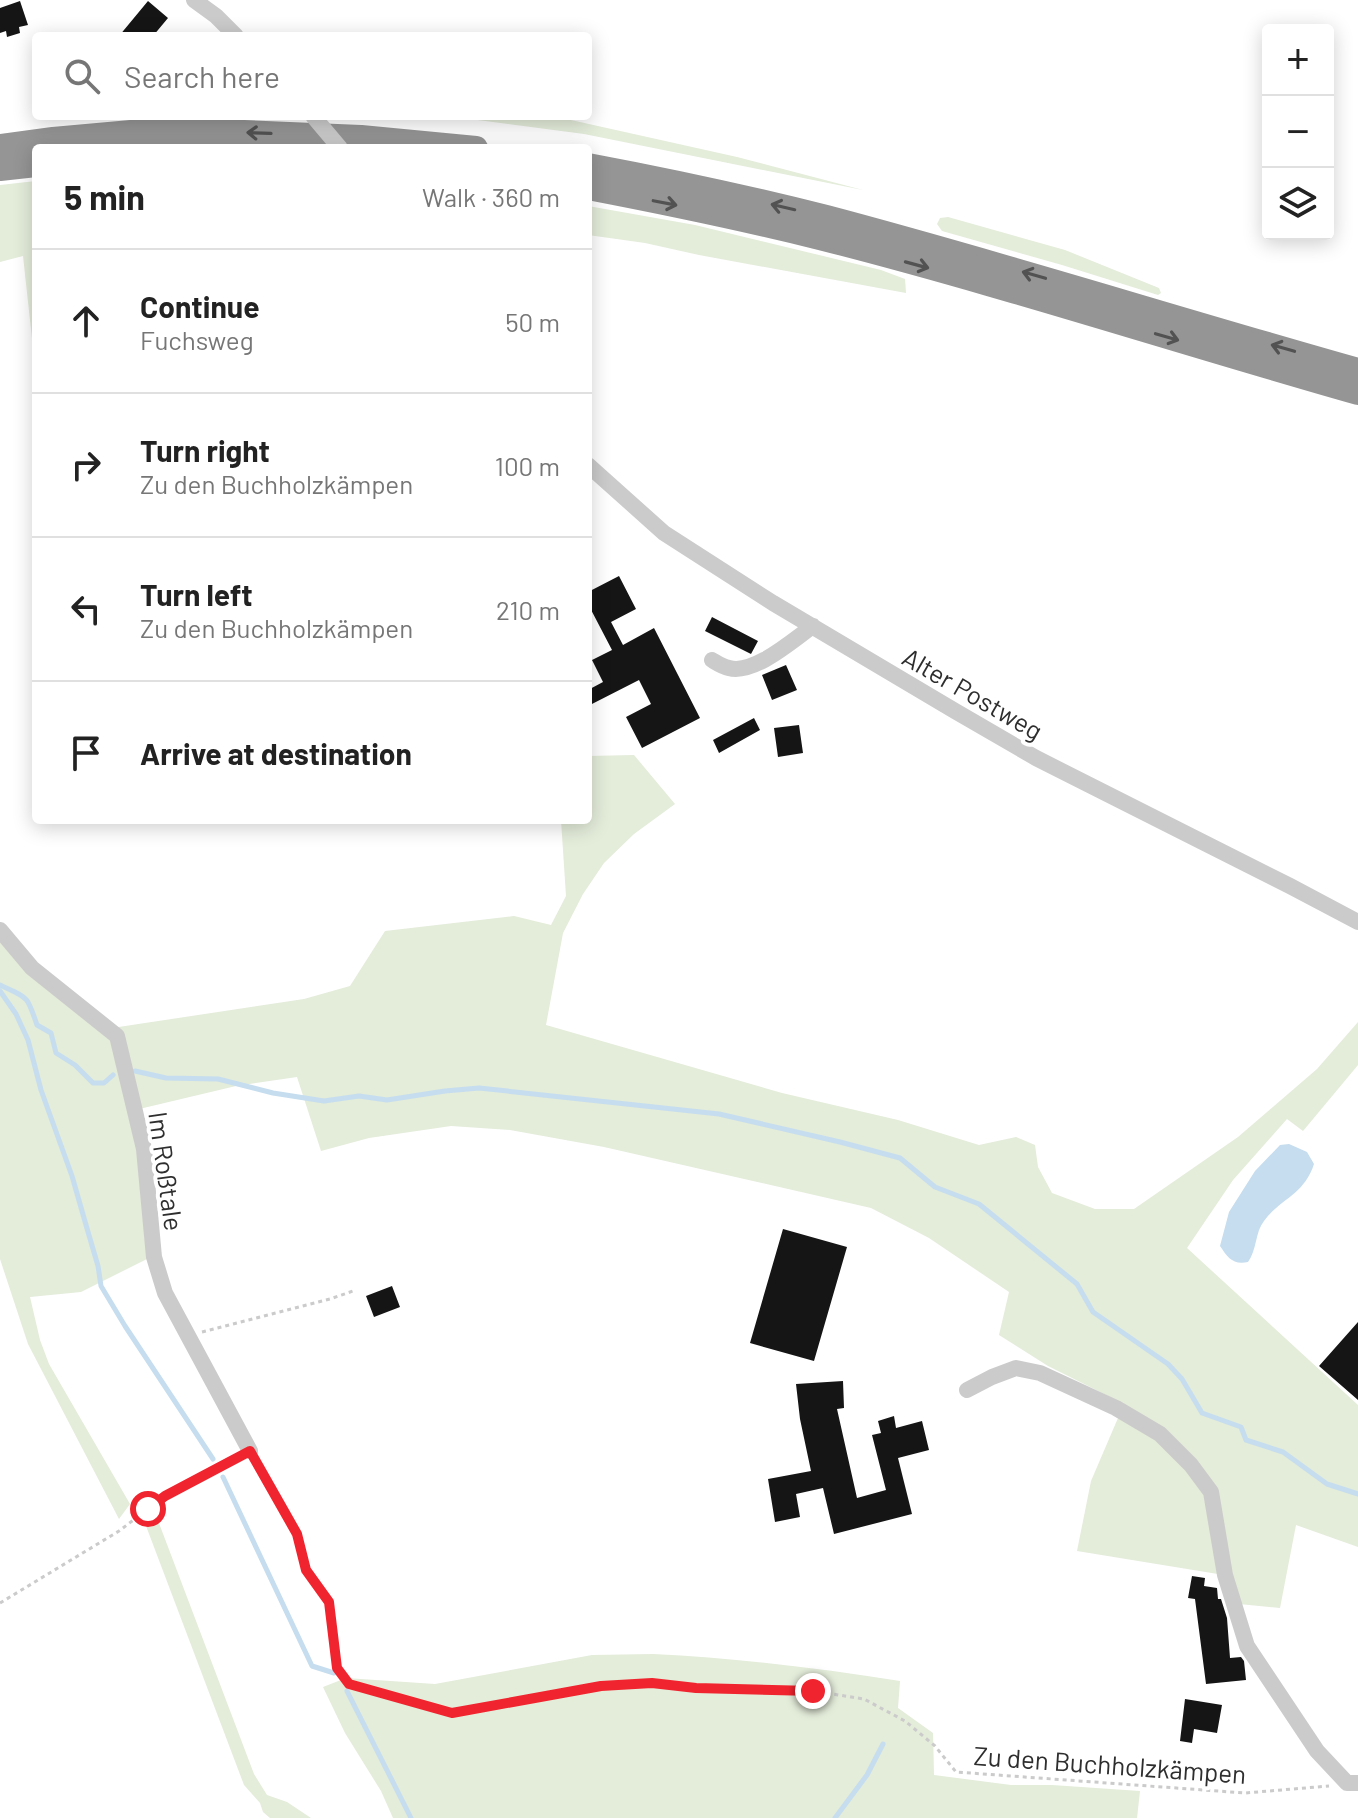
<!DOCTYPE html>
<html lang="en">
<head>
<meta charset="utf-8">
<style>
	body { margin:0; font-family:Barlow,sans-serif; background:#f2f2f2; color:#222 }
	.controls { position:absolute; right:24px; top:24px; display:grid; overflow:hidden; border-radius:8px; box-shadow:0 4px 20px #0003 }
	.controls button { width:72px; height:72px; display:grid; place-items:center; padding:0; border:0; border-bottom:2px solid #e0e0e0; background:#fff; color:#222; font:40px sans-serif }
	.stop { position:absolute; width:24px; height:24px; margin:-18px; border:6px solid #f0242e; border-radius:50%; background:#fff }
	.stop.end { background:#f0242e; border-color:#fff; box-shadow:0 2px 8px #0008 }
	.list { margin:0; padding:0; list-style:none }
	h2 { display:flex; justify-content:space-between; align-items:center; height:104px; margin:0; padding:0 32px; font-size:34px }
	h2 small { font-size:26px; font-weight:400; color:#767676 }
	.list li { display:grid; grid-template-columns:52px 1fr auto; gap:24px; align-items:center; box-sizing:border-box; height:144px; padding:0 32px; border-top:2px solid #e0e0e0 }
	.list b { display:block; font-size:30px; white-space:nowrap }
	.list p { margin:0; font-size:26px; white-space:nowrap; color:#767676 }
	.list em { font-size:26px; font-style:normal; color:#767676 }
	.icon { flex:none; width:44px; height:44px; fill:none; stroke:currentColor; stroke-width:2; stroke-linecap:round; stroke-linejoin:round }
	.map { position:relative; flex:none; width:1358px; height:1818px; overflow:hidden }
	.search { position:absolute; background:#fff; box-shadow:0 4px 20px #0003; left:32px; top:32px; width:560px; height:88px; display:flex; align-items:center; gap:20px; box-sizing:border-box; padding:0 28px; border-radius:8px; color:#767676; font-size:30px }
	.panel { position:absolute; background:#fff; box-shadow:0 4px 20px #0003; left:32px; top:144px; width:560px; height:680px; border-radius:8px }
	.map>svg:first-child { display:block }
	.green { fill:#e4ecda }
	.water { fill:#c5ddee }
	.lines { fill:none; stroke-linecap:round; stroke-linejoin:round }
	.stream { stroke:#c5ddee; stroke-width:5 }
	.building { fill:#151515 }
	.path { stroke:#cbcbcb; stroke-width:3; stroke-dasharray:4 4; stroke-linecap:butt }
	.minor { stroke:#cbcbcb; stroke-width:16 }
	.highway { stroke:#959595; stroke-width:24 }
	.minor-bridge { stroke:#cbcbcb; stroke-width:16 }
	.oneway { stroke:#525252 }
	.route { stroke:#f0242e; stroke-width:10 }
	.labels { text-anchor:middle; dominant-baseline:central; stroke-width:8; stroke-linejoin:round; paint-order:stroke }
	.street-label { font-size:26px; fill:#2e2e2e; stroke:#fff }
</style>
</head>
<body>
<div class="map">
<svg width="1358" height="1818" viewBox="0 0 1358 1818">
	<rect width="100%" height="100%" fill="#fff"/>
	<path class="green" d="M 447,116 L 553,116 L 737,157 L 863,190 L 584,134 Z
		M 36,181 L 36,375 L 23,256 L 0,262 L 0,185 Z
		M 588,206 L 695,225 L 881,270 L 905,279 L 906,293 L 699,255 L 645,243 L 588,235 Z
		M 948,217 L 1065,250 L 1159,288 L 1161,293 L 1158,295 L 1062,265 L 942,231 L 937,224 L 940,218 Z
		M 634,755 L 675,804 L 634,834 L 604,863 L 583,894 L 563,933 L 546,1025 L 782,1093 L 898,1120 L 979,1145 L 1016,1137 L 1035,1145 L 1038,1167 L 1052,1193 L 1095,1209 L 1134,1209 L 1238,1137 L 1317,1069 L 1358,1022 L 1358,1065 L 1303,1131 L 1287,1119 L 1233,1180 L 1187,1248 L 1358,1405 L 1358,1547 L 1296,1525 L 1280,1608 L 1239,1604 L 1230,1576 L 1077,1551 L 1091,1481 L 1124,1404 L 1048,1366 L 999,1335 L 1009,1292 L 929,1238 L 871,1208 L 604,1147 L 510,1130 L 451,1126 L 369,1138 L 321,1151 L 297,1077 L 236,1086 L 135,1110 L 155,1255 L 81,1292 L 30,1297 L 40,1340 L 49,1364 L 130,1504 L 119,1519 L 28,1344 L 0,1259 L 0,930 L 112,1028 L 304,999 L 350,986 L 385,931 L 514,916 L 551,925 L 566,896 L 561,820 L 588,820 L 588,756 Z
		M 154,1510 L 254,1774 L 267,1795 L 287,1802 L 311,1818 L 270,1818 L 263,1812 L 260,1803 L 244,1785 L 143,1518 Z
		M 653,1654 C 735,1658 818,1668 900,1681 L 898,1708 L 933,1733 L 934,1775 L 1011,1785 L 1052,1785 L 1140,1791 L 1137,1818 L 393,1818 L 381,1791 L 345,1733 L 323,1687 L 346,1678 L 435,1684 L 592,1655 Z"/>
	<path class="water" d="M 1289,1144 L 1307,1152 L 1314,1164 C 1304,1195 1281,1198 1264,1221 C 1255,1232 1257,1250 1248,1262 C 1233,1265 1228,1258 1220,1246 L 1229,1212 L 1255,1171 L 1280,1145 Z"/>
	<g class="lines">
		<path class="stream" d="M 0,985 C 28,998 27,995 37,1025 L 51,1033 L 56,1053 L 75,1065 L 93,1083 L 104,1083 L 113,1075
			M 0,991 L 16,1014 L 28,1040 L 41,1090 L 72,1176 L 86,1225 L 98,1266 L 101,1286 L 125,1326 L 213,1459
			M 135,1071 L 166,1078 L 218,1079 L 273,1093 L 324,1101 L 359,1096 L 387,1100 L 445,1091 L 479,1088 L 719,1114 L 840,1142 L 900,1158 L 935,1187 L 979,1204 L 1077,1284 L 1093,1312 L 1168,1364 L 1182,1379 L 1202,1413 L 1241,1427 L 1246,1440 L 1283,1452 L 1327,1484 L 1358,1494
			M 223,1477 L 312,1666 L 334,1673
			M 347,1691 L 411,1818
			M 835,1818 L 867,1775 L 883,1744"/>
	</g>
	<path class="building" d="M 20,1 L 28,25 L 19,27 L 20,33 L 7,37 L 6,31 L 0,33 L 0,8 Z
		M 148,1 L 168,18 L 153,36 L 119,36 Z
		M 619,576 L 636,609 L 611,622 L 623,645 L 654,628 L 700,718 L 642,748 L 626,717 L 651,704 L 639,680 L 588,706 L 588,690 L 603,682 L 592,660 L 612,650 L 588,604 L 588,592 Z
		M 712,617 L 758,641 L 751,654 L 705,631 Z
		M 786,665 L 797,690 L 772,700 L 762,675 Z
		M 754,718 L 760,730 L 719,753 L 713,740 Z
		M 799,725 L 803,753 L 778,757 L 774,728 Z
		M 783,1229 L 847,1247 L 814,1361 L 750,1343 Z
		M 392,1286 L 400,1307 L 374,1317 L 366,1296 Z
		M 1358,1322 L 1358,1400 L 1319,1366 Z
		M 843,1381 L 844,1408 L 837,1409 L 857,1498 L 886,1490 L 872,1435 L 881,1433 L 878,1421 L 894,1416 L 896,1428 L 922,1421 L 929,1450 L 898,1458 L 912,1514 L 834,1534 L 823,1488 L 796,1494 L 800,1517 L 775,1522 L 768,1479 L 811,1471 L 800,1419 L 796,1384 Z
		M 1192,1576 L 1205,1578 L 1204,1586 L 1217,1588 L 1218,1599 L 1221,1599 L 1227,1618 L 1230,1658 L 1241,1657 L 1244,1661 L 1246,1680 L 1206,1684 L 1195,1599 L 1188,1598 Z
		M 1185,1699 L 1222,1705 L 1217,1733 L 1194,1729 L 1192,1743 L 1180,1741 Z"/>
	<g class="lines">
		<path class="path" d="M 202,1332 L 330,1299 L 353,1291
			M 257,1464 L 297,1534 L 306,1570 L 329,1602 L 334,1636 L 337,1668 L 349,1684 L 452,1713 L 601,1686 L 652,1683 L 696,1688 L 813,1691 L 864,1699 L 905,1721 L 935,1746 L 956,1772 L 1245,1793 L 1329,1786
			M 0,1603 L 119,1531 L 165,1496 L 235,1459"/>
		<path class="minor" d="M 194,0 L 216,16 L 236,36
			M 588,465 L 664,533 L 773,603 L 955,711 L 1036,758 L 1290,886 L 1358,922
			M 712,660 C 717,663 723,667 729,668 C 754,675 793,640 813,626
			M 0,930 L 32,968 L 117,1036 L 144,1149 L 154,1257 L 165,1293 L 250,1451
			M 967,1390 L 992,1377 L 1016,1368 L 1040,1373 L 1116,1408 L 1160,1434 L 1191,1465 L 1211,1492 L 1225,1575 L 1247,1646 L 1317,1751 L 1347,1783 L 1358,1783"/>
		<path class="highway" d="M 0,146 L 53,139 L 131,132 L 244,132 L 361,137 L 476,148
			M 588,165 C 668,180 747,197 826,217 C 1004,264 1180,320 1358,370
			M 0,169 L 36,165
			M 588,188 C 666,203 743,219 820,238 C 1001,284 1178,342 1358,393"/>
		<path class="minor-bridge" d="M 313,116 L 340,148"/>
	</g>
	<defs><path id="oneway-shaft" d="M-6 0H5M1.5-3L5.5 0L1.5 3" fill="none" stroke-width="1.6" stroke-linecap="round" stroke-linejoin="round" transform="scale(2)"/></defs>
	<g class="oneway">
		<use href="#oneway-shaft" transform="translate(259 133) rotate(-178)"/>
		<use href="#oneway-shaft" transform="translate(665 203) rotate(11)"/>
		<use href="#oneway-shaft" transform="translate(783 207) rotate(-167)"/>
		<use href="#oneway-shaft" transform="translate(917 265) rotate(15)"/>
		<use href="#oneway-shaft" transform="translate(1034 275) rotate(-164)"/>
		<use href="#oneway-shaft" transform="translate(1167 337) rotate(16)"/>
		<use href="#oneway-shaft" transform="translate(1283 348) rotate(-164)"/>
	</g>
	<g class="lines">
		<path class="route" d="M 148,1509 L 165,1496 L 250,1451 L 297,1534 L 306,1570 L 329,1602 L 337,1668 L 349,1684 L 452,1713 L 601,1686 L 652,1683 L 696,1688 L 813,1691"/>
	</g>
	<g class="labels">
		<g class="street-label">
			<text transform="translate(973 693) rotate(30)">Alter Postweg</text>
			<text transform="translate(167 1171) rotate(82)">Im Roßtale</text>
			<text transform="translate(1110 1764) rotate(4)">Zu den Buchholzkämpen</text>
		</g>
	</g>
</svg>
<div class="controls">
<button>+</button>
<button>−</button>
<button><svg class="icon" aria-label="layers" viewBox="0 0 24 24"><path d="M12 4l9 5-9 5-9-5zM3 14l9 5 9-5"/></svg></button>
</div>
<div class="stop" style="left:148px;top:1509px"></div>
<div class="stop end" style="left:813px;top:1691px"></div>
<div class="search"><svg class="icon" aria-label="search" viewBox="0 0 24 24"><circle cx="10" cy="10" r="6"/><path d="M15 15l6 6"/></svg>Search here</div>
<section class="panel">
<h2>5 min<small>Walk · 360 m</small></h2>
<ul class="list">
<li><svg class="icon" aria-label="ahead" viewBox="0 0 24 24"><path d="M12 20V5M6 11l6-6 6 6"/></svg><div><b>Continue</b><p>Fuchsweg</p></div><em>50 m</em></li>
<li><svg class="icon" aria-label="right" viewBox="0 0 24 24"><path d="M7 20v-9h11M14 6l5 5-5 5"/></svg><div><b>Turn right</b><p>Zu den Buchholzkämpen</p></div><em>100 m</em></li>
<li><svg class="icon" aria-label="left" viewBox="0 0 24 24"><path d="M17 20v-9H6M10 6l-5 5 5 5"/></svg><div><b>Turn left</b><p>Zu den Buchholzkämpen</p></div><em>210 m</em></li>
<li><svg class="icon" aria-label="arrive" viewBox="0 0 24 24"><path d="M6 21V4h12l-3 4 3 4H6"/></svg><div><b>Arrive at destination</b></div></li>
</ul>
</section>
</div>
</body>
</html>
